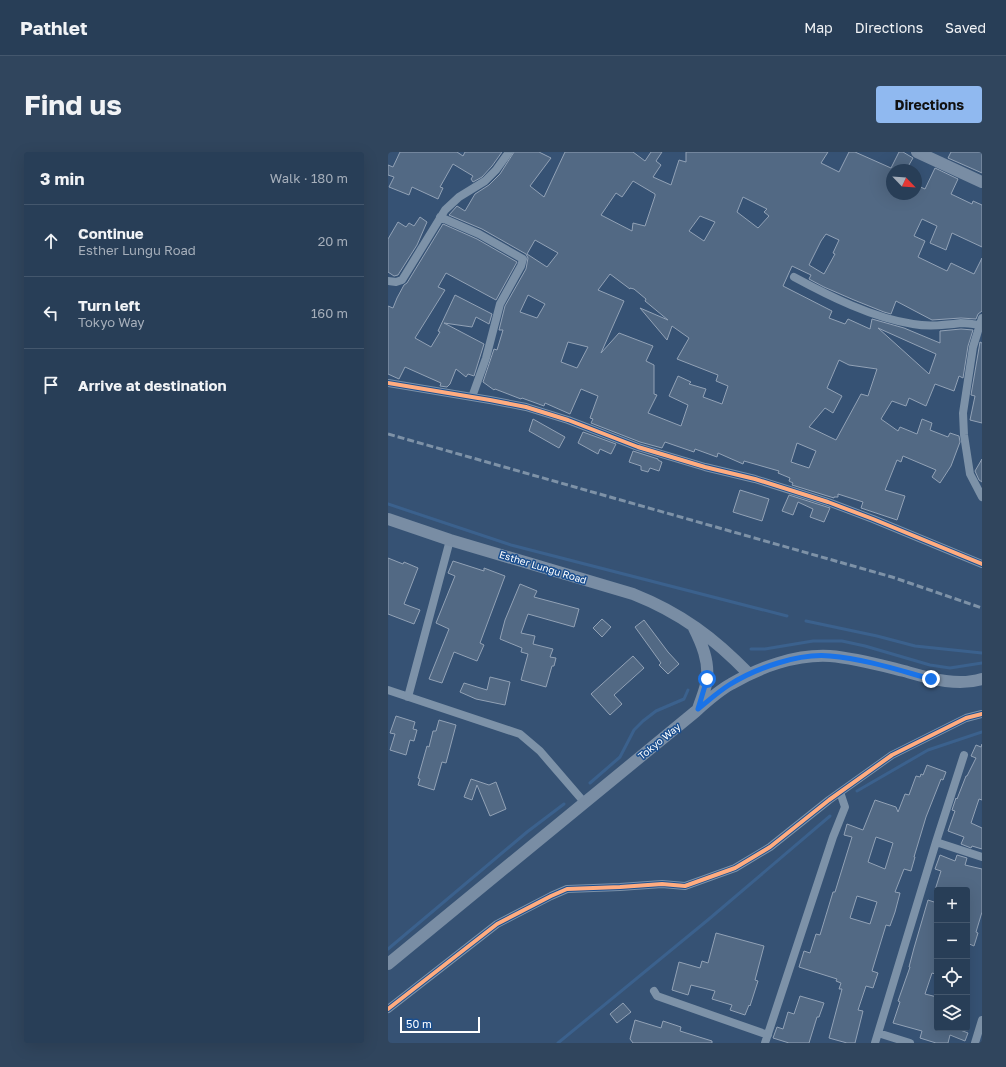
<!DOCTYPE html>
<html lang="en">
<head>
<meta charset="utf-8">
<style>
	body { margin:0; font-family:"Golos Text",sans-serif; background:#30455d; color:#f1f3f6 }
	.controls { position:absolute; right:12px; bottom:12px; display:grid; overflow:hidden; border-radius:4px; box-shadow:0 4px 16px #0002 }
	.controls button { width:36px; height:36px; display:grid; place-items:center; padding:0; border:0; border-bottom:1px solid #44576d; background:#283e57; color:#f1f3f6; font:20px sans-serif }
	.compass { position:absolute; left:498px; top:12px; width:36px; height:36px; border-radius:50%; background:#283e57; box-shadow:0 4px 16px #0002; rotate:115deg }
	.scale { position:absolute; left:12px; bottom:10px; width:80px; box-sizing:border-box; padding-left:4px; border:2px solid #fff; border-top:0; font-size:11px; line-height:14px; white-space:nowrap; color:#fff; -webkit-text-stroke:3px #1b4f8f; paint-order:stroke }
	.stop { position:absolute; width:12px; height:12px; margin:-9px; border:3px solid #1a73e8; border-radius:50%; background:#fff }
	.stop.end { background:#1a73e8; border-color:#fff; box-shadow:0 1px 4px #0008 }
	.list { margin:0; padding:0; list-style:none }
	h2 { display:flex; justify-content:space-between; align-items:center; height:52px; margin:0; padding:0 16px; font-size:17px }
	h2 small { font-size:13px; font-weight:400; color:#a5aeba }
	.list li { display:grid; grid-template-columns:26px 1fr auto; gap:12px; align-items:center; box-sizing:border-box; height:72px; padding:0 16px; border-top:1px solid #44576d }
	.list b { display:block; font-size:15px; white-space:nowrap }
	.list p { margin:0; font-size:13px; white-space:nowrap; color:#a5aeba }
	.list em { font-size:13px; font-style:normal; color:#a5aeba }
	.icon { flex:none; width:22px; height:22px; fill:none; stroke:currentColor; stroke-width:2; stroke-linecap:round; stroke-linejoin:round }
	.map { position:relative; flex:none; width:594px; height:891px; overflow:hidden; border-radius:4px }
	header { display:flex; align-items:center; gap:24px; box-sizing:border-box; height:56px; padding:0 20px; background:#283e57; border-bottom:1px solid #44576d }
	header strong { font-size:19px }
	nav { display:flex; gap:22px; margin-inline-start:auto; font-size:14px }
	.intro { display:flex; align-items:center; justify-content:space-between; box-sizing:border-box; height:96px; padding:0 24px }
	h1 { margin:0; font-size:28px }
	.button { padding:10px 18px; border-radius:4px; background:#90b9f0; color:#111; font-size:14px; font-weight:700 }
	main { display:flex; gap:24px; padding:0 24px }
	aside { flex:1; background:#283e57; border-radius:4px; box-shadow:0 4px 16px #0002 }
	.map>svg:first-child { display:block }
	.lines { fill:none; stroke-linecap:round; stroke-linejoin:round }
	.stream { stroke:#3b618d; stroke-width:3 }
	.building { fill:#526984; stroke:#92a2b6; fill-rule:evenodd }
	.street { stroke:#7d92a8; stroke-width:8 }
	.secondary { stroke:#798da4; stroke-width:12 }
	.rail { stroke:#7e92a7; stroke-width:3; stroke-dasharray:7 3; stroke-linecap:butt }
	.cycleway-casing { stroke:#1b4f8f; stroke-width:6 }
	.cycleway { stroke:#ffac80; stroke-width:4 }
	.route { stroke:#1a73e8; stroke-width:5 }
	.labels { text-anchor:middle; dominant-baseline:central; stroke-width:3; stroke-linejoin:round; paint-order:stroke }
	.street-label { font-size:10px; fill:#fff; stroke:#1b4f8f }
</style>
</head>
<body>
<header>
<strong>Pathlet</strong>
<nav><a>Map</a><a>Directions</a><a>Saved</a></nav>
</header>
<div class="intro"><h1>Find us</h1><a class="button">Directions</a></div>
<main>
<aside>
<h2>3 min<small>Walk · 180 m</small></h2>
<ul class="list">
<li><svg class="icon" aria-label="ahead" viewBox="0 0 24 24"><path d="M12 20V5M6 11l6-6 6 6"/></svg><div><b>Continue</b><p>Esther Lungu Road</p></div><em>20 m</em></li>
<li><svg class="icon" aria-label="left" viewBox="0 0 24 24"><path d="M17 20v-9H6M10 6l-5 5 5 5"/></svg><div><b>Turn left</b><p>Tokyo Way</p></div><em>160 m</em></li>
<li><svg class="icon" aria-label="arrive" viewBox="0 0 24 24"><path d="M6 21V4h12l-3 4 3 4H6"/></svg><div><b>Arrive at destination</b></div></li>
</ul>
</aside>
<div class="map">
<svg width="594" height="891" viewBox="0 0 594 891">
	<rect width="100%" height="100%" fill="#365274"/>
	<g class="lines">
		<path class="stream" d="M 0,352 L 123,393 L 399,464
			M 418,469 L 489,484 L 527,494 L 594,501
			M 363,497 L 377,497 L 425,489 L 454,489 L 477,494 L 542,513 L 562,516 L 594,511
			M 202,631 L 232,605 L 246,578 L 255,569 L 268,559 L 296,547 L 300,538
			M 469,639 L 540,598 L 594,580
			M 0,797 L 139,680 L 176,652
			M 170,891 L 321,767 L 442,664"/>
	</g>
	<path class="building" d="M 12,0 L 69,0 L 75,4 L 77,0 L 114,0 L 104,14 L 94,25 L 85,30 L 83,27 L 85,24 L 65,12 L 52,35 L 55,36 L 50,47 L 24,35 L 21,43 L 1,35 L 6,25 L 0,23 L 0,13 L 5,15 Z
		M 126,0 L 151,0 L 163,6 L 142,34 L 156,45 L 177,0 L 245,0 L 257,9 L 263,0 L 274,0 L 268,9 L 273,13 L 265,25 L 283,33 L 291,8 L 298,10 L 298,0 L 440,0 L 433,11 L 451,20 L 461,0 L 467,0 L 503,16 L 511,0 L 515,0 L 525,6 L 518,18 L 504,18 L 504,42 L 528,42 L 528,33 L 537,37 L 547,16 L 570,27 L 563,42 L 584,52 L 585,49 L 594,53 L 594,95 L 564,81 L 558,98 L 542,91 L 549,74 L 534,67 L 526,84 L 537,89 L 530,105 L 559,119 L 563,111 L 586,122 L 594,106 L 594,159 L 590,162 L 588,167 L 573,166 L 544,168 L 508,149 L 503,162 L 496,160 L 466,148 L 436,135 L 421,127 L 423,123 L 404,114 L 395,134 L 444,159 L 441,166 L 457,172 L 460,167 L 482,177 L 484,167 L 516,176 L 552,191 L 552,179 L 573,177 L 585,178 L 580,194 L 575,226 L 571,224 L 566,239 L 547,232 L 538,254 L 521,246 L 518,254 L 504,249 L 493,267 L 510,279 L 512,275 L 529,282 L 534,267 L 544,271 L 542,278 L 560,285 L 562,281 L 571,284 L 572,290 L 563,314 L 552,331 L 544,325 L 548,318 L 515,304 L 513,310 L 509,308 L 497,338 L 517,344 L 509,368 L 473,356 L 475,350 L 450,342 L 450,345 L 446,345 L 446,346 L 404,333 L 405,331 L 401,329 L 402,326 L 390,321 L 391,319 L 356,309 L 355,312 L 330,301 L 329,305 L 307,297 L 306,300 L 277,290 L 274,296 L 252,290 L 203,271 L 205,267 L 202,266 L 210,244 L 193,237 L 182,262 L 157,251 L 156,254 L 134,246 L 133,247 L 107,237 L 106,238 L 95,230 L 106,197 L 109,198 L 115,178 L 111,178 L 117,154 L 138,117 L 140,106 L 138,102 L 94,77 L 61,63 L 69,54 L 77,59 L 87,42 L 101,33 L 112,22 ZM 245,29 L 267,42 L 267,44 L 257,74 L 245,71 L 244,79 L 213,63 L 228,41 L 234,45 ZM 355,45 L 379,57 L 376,60 L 381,64 L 370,76 L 349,60 ZM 312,64 L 327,70 L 316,89 L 301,79 ZM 438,82 L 451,88 L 445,101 L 447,102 L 436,122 L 421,113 L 433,89 ZM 147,88 L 170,101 L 159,115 L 139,102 ZM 222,122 L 242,137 L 242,136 L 246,137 L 258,147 L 257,149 L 280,168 L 252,156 L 279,188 L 284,174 L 301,186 L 289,207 L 330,223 L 328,229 L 340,234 L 334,252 L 315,245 L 318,237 L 301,232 L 303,230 L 290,224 L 281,244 L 300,253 L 293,274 L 260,261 L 269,243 L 266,242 L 266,213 L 258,209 L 265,194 L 231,181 L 213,201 L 236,149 L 210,138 ZM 140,143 L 157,152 L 149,166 L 132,160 ZM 490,176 L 548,202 L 541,222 ZM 180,190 L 200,195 L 189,216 L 173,210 ZM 451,208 L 461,213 L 489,217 L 480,244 L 473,242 L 448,288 L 421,275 L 437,256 L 445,261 L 454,244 L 439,236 ZM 409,291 L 428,299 L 421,316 L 403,310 Z
		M 563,0 L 594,0 L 594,21 L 560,6 Z
		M 32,65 L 39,70 L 29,93 L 10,123 L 6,124 L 0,120 L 0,87 L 10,70 L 18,75 L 21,71 L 26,74 Z
		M 55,72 L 89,87 L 129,110 L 108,148 L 58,121 L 50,135 L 57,138 L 27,186 L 43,195 L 52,180 L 50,179 L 67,143 L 104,162 L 101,172 L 88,165 L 84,175 L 56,171 L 96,192 L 86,224 L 80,222 L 78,225 L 68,217 L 62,232 L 59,235 L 52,234 L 53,231 L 17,215 L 11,227 L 0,222 L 0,154 L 5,156 L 9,146 L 16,133 L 19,131 Z
		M 592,190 L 594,191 L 594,271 L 582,268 L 587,244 L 583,243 Z
		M 145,267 L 177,285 L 171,296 L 141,279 Z
		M 195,280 L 228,292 L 223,302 L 212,297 L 210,302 L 190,291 Z
		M 245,299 L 270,307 L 270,308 L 274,310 L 271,319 L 262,316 L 260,320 L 253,318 L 253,314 L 241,310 Z
		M 594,307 L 594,330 L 591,328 L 587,319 Z
		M 352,338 L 381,347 L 374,369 L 345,360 Z
		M 401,343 L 442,356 L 436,370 L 422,365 L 425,357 L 410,350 L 405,363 L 394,359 Z
		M 0,406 L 15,412 L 16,410 L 30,416 L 16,452 L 32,458 L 26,472 L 0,462 Z
		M 65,409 L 96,419 L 96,416 L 117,424 L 92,491 L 96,493 L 89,509 L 66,500 L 54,531 L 41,527 L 61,477 L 48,471 L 67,424 L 60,421 Z
		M 132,432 L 149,439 L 146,445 L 191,457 L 186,475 L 140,462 L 133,481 L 147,484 L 145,492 L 165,497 L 162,505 L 168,506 L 166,514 L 164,514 L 158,535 L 133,528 L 140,502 L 133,500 L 134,496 L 112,487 L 117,468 Z
		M 214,467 L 223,475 L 214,485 L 205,476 Z
		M 256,468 L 280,500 L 291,512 L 280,522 L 271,513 L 273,511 L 247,475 Z
		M 245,504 L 256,516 L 226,543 L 234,552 L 222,563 L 203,542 Z
		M 102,525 L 122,530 L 117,553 L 88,547 L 72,540 L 76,531 L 99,538 Z
		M 8,564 L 27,570 L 25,577 L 29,578 L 26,589 L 22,588 L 18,603 L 2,598 L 7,582 L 2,581 Z
		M 51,568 L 68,573 L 58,611 L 54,610 L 46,638 L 30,633 L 32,627 L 30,626 L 39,594 L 41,595 L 45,579 L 48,579 Z
		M 594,592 L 594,648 L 591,647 L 583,671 L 594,676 L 594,697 L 584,694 L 583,696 L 573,692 L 576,685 L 560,679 L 567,659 L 564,658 L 568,646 L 569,647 L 578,624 L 579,624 L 588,606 L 583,604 L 588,593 L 593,595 Z
		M 539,613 L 558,620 L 555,628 L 553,627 L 538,665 L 526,705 L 527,705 L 523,719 L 516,717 L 507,740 L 512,741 L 507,760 L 502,774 L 498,773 L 484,819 L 490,821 L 485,836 L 478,834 L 470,858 L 475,859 L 467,891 L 459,891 L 441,886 L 454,837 L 451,837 L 453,831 L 448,829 L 449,827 L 411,815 L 416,799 L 422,801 L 428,782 L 432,783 L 445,740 L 447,740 L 464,685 L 456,683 L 459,672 L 475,678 L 487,648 L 508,655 L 510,660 L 517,642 L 521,643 L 528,624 L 532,625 L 533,622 L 535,623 ZM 488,685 L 505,691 L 497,717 L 480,710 ZM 469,744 L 489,750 L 482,772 L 462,766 Z
		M 83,627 L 101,633 L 108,630 L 118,657 L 102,664 L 89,633 L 84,648 L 76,645 Z
		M 552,703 L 567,709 L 569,703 L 579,706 L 577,713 L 594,717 L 594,760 L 588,780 L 590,781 L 586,794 L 579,791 L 579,738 L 547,738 L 553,719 L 547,717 Z
		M 540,748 L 549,751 L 549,814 L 547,822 L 544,821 L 537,842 L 549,845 L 549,876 L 567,876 L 580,881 L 577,889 L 562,883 L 560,891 L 548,891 L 532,886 L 534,879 L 505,871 L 512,850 L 510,849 L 522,815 L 521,815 L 526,796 Z
		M 328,781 L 376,794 L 367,828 L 370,829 L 362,854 L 361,853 L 357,863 L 342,858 L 344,853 L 324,847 L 327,839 L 303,833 L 300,843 L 284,838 L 291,810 L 312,816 L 314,809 L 320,811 Z
		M 412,844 L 436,851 L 431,865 L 429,865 L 421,891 L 401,891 L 385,886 L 389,875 L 395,877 L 400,860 L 406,862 Z
		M 235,851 L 243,860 L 229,871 L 222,862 Z
		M 247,868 L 273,876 L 275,869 L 293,875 L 292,879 L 324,889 L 324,891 L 245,891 L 242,887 Z"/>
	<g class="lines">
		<path class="street" d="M 52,65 L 91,82 L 135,107 L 133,114 L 112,152 L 98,206 L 84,245
			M 406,125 C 441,144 485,166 525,172 C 541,175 557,173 573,171 C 579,171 585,172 591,173
			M 0,129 L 8,130 L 14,128 L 57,58 L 71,45 L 97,29 L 108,18 L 121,0
			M 594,166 L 585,195 L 575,261 L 576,283 L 582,322 L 594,345
			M 0,231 L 102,248 L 138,255 L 180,268 L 250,295 L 317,315 L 367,327 L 440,350 L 485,367 L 594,412
			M 0,538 L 132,582 L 152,599 L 196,650
			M 20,545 L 62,388
			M 548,690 L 594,705
			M 266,839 L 269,844 L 380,883
			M 0,857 L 109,772 L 163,744 L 179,737 L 232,735 L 274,732 L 297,734 L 347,716 L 382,695 L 441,648 L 504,603 L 578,566 L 594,562
			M 490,881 L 522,891
			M 377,891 L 445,685 L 457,655 L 452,640
			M 487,891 L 548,690 L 576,603
			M 587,891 L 594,868"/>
		<path class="secondary" d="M 529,0 L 594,30
			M 0,367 L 62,388 L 245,442 C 293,461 326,486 361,522
			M 306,476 C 314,492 321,509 319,527 C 318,537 313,547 310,557
			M 0,812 L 307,560 C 318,550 330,539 343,532 C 372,515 408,502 442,504 C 467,506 492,513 516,519 C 541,526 569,535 594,527"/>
		<path class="rail" d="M 0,282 L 504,425 L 594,456"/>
		<g class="cycleway-casing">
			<path id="cycleway" d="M 0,231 L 102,248 L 138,255 L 180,268 L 250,295 L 317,315 L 367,327 L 440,350 L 485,367 L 594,412
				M 0,857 L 109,772 L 163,744 L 179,737 L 232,735 L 274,732 L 297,734 L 347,716 L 382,695 L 441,648 L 504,603 L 578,566 L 594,562"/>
		</g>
		<use href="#cycleway" class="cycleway"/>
	</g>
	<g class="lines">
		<path class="route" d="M 319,527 L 310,557 C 320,549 330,540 341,533 C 368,516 411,501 442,504 C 477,507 510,518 543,527"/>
	</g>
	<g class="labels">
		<g class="street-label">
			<text transform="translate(155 415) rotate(17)">Esther Lungu Road</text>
			<text transform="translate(271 589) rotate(-39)">Tokyo Way</text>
		</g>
	</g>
</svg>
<div class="controls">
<button>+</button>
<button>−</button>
<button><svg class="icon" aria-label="locate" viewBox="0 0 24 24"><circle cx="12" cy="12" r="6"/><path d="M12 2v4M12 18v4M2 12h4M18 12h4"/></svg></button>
<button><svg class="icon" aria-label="layers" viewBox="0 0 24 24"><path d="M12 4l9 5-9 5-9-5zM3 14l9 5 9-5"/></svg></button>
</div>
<svg class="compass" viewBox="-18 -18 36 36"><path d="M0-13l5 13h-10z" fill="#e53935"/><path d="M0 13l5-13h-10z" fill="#a5aeba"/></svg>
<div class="scale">50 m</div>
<div class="stop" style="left:319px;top:527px"></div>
<div class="stop end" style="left:543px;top:527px"></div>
</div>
</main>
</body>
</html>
